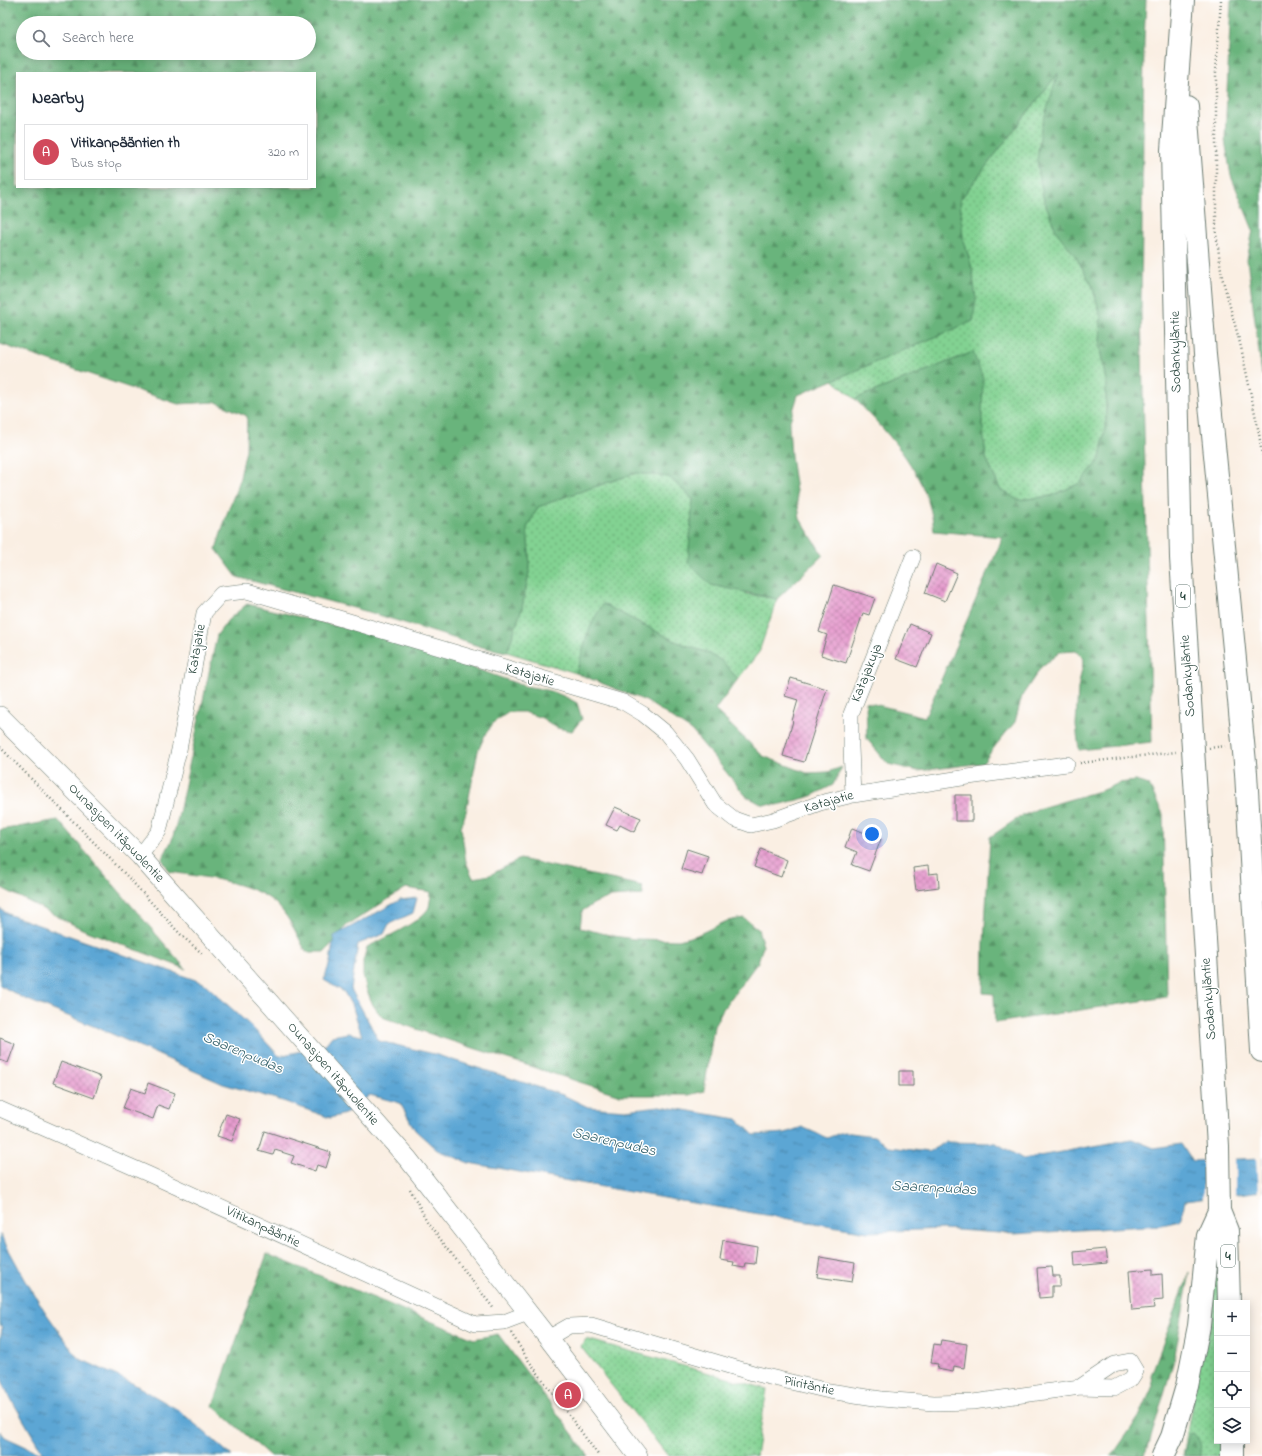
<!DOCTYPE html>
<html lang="en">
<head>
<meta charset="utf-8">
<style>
	body { margin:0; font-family:"Indie Flower",sans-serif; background:#f6f6f7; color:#1f2937 }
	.controls { position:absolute; right:12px; bottom:12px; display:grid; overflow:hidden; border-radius:0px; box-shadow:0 2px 10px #0003 }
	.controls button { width:36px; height:36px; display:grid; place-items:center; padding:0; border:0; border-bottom:1px solid #e0e1e3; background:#fff; color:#1f2937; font:20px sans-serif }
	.you { position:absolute; left:872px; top:834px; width:14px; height:14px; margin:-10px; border:3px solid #fff; border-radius:50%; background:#1a73e8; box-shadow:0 0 0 6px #1a73e833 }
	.badge { display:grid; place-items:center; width:26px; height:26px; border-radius:50%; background:#d1495b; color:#fff; font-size:13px; font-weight:700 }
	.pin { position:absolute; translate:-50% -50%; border:2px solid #fff; box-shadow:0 1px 4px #0006 }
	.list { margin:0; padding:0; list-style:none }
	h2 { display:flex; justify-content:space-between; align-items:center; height:52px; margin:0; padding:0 16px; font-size:17px }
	h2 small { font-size:13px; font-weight:400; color:#747a83 }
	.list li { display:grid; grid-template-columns:26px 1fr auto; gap:12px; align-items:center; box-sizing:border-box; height:56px; margin:0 8px 8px; padding:0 8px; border:1px solid #e0e1e3; border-radius:0px }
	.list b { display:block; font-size:15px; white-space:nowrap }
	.list p { margin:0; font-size:13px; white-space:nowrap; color:#747a83 }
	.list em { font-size:13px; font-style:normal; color:#747a83 }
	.icon { flex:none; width:22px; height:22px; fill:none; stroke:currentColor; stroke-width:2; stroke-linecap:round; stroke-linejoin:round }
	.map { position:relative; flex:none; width:1262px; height:1456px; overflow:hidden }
	.search { position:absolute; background:#fff; box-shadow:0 2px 10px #0003; left:16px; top:16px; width:300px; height:44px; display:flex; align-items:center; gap:10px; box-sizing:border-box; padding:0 14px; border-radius:22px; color:#747a83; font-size:15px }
	.panel { position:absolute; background:#fff; box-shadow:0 2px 10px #0003; left:16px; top:72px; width:300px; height:116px; border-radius:0px }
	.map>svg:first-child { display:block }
	.grass { fill:url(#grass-dots); stroke:#508863 }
	.forest { fill:url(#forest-firs); stroke:#447858; fill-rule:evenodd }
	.water { fill:url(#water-ripples); stroke:#3e7284 }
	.pier { fill:#faefe3 }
	.building { fill:url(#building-cross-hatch) }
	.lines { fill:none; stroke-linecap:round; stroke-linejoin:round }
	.minor-casing { stroke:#6c7b71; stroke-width:16 }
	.major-casing { stroke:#6c7b71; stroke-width:20 }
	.highway-casing { stroke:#6c7b71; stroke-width:24 }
	.path { stroke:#6c7b71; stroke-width:2.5; stroke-dasharray:1 3; stroke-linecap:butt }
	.minor { stroke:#fff; stroke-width:15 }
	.major { stroke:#fff; stroke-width:19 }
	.highway { stroke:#fff; stroke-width:22 }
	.labels { text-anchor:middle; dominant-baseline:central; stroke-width:3; stroke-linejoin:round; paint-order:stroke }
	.shield { fill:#fff; stroke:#627771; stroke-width:1 }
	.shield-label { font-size:13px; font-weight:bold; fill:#1f3d34 }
	.street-label { font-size:14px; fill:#1f3d34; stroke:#fff }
	.water-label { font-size:15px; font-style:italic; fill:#34626c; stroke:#fff }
</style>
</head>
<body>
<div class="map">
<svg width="1262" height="1456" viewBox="0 0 1262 1456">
	<defs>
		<pattern id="grass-dots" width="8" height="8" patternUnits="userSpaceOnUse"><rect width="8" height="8" fill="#82d292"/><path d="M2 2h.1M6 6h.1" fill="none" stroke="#6aac78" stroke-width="1.8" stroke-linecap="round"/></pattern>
		<pattern id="forest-firs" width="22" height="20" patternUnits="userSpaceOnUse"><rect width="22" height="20" fill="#69b47c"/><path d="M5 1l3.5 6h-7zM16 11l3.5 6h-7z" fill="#569466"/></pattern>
		<pattern id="water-ripples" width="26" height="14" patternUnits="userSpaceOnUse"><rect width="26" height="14" fill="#5ca6d4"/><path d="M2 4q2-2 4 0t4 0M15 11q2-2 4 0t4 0" fill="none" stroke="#4b88ad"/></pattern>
		<pattern id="building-cross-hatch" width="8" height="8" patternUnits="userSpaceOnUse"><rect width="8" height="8" fill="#e79dcf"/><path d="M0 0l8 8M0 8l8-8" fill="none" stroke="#bb81a9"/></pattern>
	</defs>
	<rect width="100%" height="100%" fill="#fff"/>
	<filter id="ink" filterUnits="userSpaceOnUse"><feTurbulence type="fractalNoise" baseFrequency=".025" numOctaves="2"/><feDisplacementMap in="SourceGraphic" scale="8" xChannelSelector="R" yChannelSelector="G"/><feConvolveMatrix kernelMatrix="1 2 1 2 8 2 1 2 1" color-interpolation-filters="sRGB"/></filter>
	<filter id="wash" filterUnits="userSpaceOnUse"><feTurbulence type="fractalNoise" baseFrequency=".012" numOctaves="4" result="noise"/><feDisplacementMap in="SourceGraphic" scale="16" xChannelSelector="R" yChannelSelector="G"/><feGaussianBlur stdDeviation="0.9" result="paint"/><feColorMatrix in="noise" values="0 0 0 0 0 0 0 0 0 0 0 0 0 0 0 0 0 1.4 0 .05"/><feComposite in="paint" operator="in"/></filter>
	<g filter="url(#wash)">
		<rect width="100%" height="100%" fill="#faefe3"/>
		<path class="grass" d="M 1059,72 L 1041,129 L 1076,257 L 1092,285 L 1101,317 L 1100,349 L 1106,381 L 1106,422 L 1100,459 L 1080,483 L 1051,496 L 1018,500 L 1000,489 L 986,458 L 973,352 L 855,399 L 833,380 L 973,321 L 972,268 L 963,238 L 960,200 Z
			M 636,473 L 669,477 L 693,499 L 688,563 L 747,594 L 777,599 L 759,652 L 738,679 L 722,661 L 708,653 L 675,641 L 603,604 L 586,638 L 583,654 L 576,673 L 507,652 L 522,608 L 530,567 L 527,528 L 538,507 L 570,495 Z
			M 1212,1258 L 1222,1258 L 1223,1303 L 1217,1303 L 1217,1441 L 1224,1441 L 1224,1456 L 1183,1456 L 1195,1386 Z
			M 586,1339 L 767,1389 L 756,1456 L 668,1456 L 581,1347 Z"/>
		<path class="forest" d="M 0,0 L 1146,0 L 1144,41 L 1141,312 L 1152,742 L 1079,750 L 1076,725 L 1078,688 L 1084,659 L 1076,651 L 1060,652 L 1041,667 L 1022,696 L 1015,722 L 996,745 L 983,763 L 918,771 L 888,764 L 867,739 L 866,702 L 925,717 L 1003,537 L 934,531 C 930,477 891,436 855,399 L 973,352 L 983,378 L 982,419 L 986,458 L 1000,489 L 1018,500 L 1051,496 L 1080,483 L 1100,459 L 1106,422 L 1106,381 L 1100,349 L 1101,317 L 1092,285 L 1076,257 L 1056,231 L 1043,197 L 1037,161 L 1041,129 L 1058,73 L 960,200 L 963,238 L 972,268 L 976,299 L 973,321 L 798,395 L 789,424 L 791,456 L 800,519 L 823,555 L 777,599 L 711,585 L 688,563 L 693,499 L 669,477 L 636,473 L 570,495 L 538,507 L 527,528 L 530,567 L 522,608 L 507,652 L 482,647 L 369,612 L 237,577 L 216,549 L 228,511 L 239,482 L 246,450 L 247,416 L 216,402 L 178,404 L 0,344 ZM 23,23 L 309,23 L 309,53 L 23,53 ZM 17,73 L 315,73 L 315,187 L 17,187 Z
			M 1231,0 L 1262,0 L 1262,375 L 1247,259 L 1253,230 L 1231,176 L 1225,140 Z
			M 247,604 L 398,641 L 524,686 C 545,689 558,692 577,703 L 582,719 L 572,731 L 557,728 L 542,718 L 524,712 L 509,712 L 494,722 L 485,735 L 478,751 L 466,812 L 461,827 L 466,862 L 473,878 L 490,875 L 520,859 L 642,886 L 643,895 L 610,897 L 595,903 L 582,911 L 580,928 L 614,936 L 634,939 L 679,940 L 697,935 L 727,921 L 744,918 L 758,929 L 763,946 L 758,962 L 723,1009 L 714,1026 L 704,1091 L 689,1095 L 620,1095 L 439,1037 L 382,1017 L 373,1005 L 367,991 L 363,975 L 363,961 L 367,947 C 381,940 423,921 429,907 C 430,902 431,896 431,892 L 406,888 L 346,926 L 325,952 L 306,952 C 298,937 291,920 279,907 C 257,882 202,877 170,872 L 162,859 L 172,840 L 177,822 L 217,635 L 228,620 Z
			M 603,604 L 675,641 L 708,653 L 722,661 L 738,679 L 715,710 L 763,756 L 807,773 L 828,772 L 842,767 L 833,785 L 809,797 L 777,805 L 761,804 L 746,796 L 692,731 L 646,701 L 576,673 C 582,656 585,637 593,621 C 596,615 600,609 603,604 Z
			M 1135,781 L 1149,785 L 1163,814 L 1167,997 L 995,1023 L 994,994 L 983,993 L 984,943 L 990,837 L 1018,818 L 1037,809 L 1106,789 L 1119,783 Z
			M 58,820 L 186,969 L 82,929 L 0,887 L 0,830 Z
			M 267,1254 L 474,1339 L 498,1334 L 589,1456 L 270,1456 L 213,1406 Z
			M 1190,1272 L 1174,1360 L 1147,1451 L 1144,1456 L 1110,1456 L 1116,1450 L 1139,1417 L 1152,1388 L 1151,1375 Z
			M 1193,1433 C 1201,1440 1201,1446 1201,1456 L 1184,1456 L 1189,1434 Z"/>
		<path class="water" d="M 417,898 L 413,913 L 389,924 L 384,934 L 358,944 L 351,989 L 379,1041 L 434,1054 L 563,1095 L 588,1107 L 625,1110 L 660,1106 L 737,1119 L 754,1135 L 785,1133 L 802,1127 L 827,1138 L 843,1132 L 874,1136 L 889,1147 L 928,1152 L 946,1142 L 996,1143 L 1023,1159 L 1132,1139 L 1154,1148 L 1181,1144 L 1192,1161 L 1262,1158 L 1262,1191 L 1185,1201 L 1180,1221 L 1162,1225 L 1014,1234 L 943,1229 L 868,1232 L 669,1199 L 469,1163 L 437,1150 L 415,1130 L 400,1103 L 370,1095 L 345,1114 L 330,1118 L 283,1101 L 223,1084 L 103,1030 L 23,998 L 0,985 L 0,909 L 10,915 L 204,983 L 254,1029 L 279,1056 L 324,1046 L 332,1036 L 348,1033 L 362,1036 L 353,1008 L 344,992 L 324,980 L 330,962 L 334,936 L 400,900 Z
			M 0,1234 L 26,1281 L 46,1313 L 78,1358 L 132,1383 L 180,1411 L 232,1456 L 0,1456 L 0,1431 L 5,1437 L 44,1455 L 7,1392 L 0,1376 L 0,1343 L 2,1328 L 0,1324 Z"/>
		<path class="pier" d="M 1262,1156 L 1262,1193 L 1258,1194 L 1256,1157 Z
			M 1235,1158 L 1235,1197 L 1203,1201 L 1203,1159 Z"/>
		<g id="blocks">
			<path class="building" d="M 936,564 L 957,573 L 945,601 L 925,593 Z
				M 834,585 L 875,598 L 869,615 L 863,613 L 846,663 L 821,655 L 827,635 L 819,632 Z
				M 910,624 L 931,633 L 917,667 L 896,659 Z
				M 791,678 L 827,689 L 804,762 L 783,756 L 793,721 L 792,721 L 798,700 L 785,696 Z
				M 955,795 L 972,795 L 972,821 L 955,821 Z
				M 615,807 L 641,818 L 634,832 L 620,825 L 617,830 L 606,825 Z
				M 852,828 L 881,839 L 869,871 L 852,865 L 857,852 L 845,847 Z
				M 687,849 L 708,856 L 702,875 L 681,869 Z
				M 761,849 L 787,860 L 781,877 L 754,867 Z
				M 928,866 L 929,874 L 938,873 L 939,887 L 916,890 L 913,868 Z
				M 0,1038 L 15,1044 L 8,1063 L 0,1060 Z
				M 61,1062 L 101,1077 L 94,1098 L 53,1083 Z
				M 899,1071 L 913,1071 L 913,1086 L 899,1086 Z
				M 148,1083 L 175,1093 L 169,1109 L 158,1105 L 153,1119 L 123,1108 L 131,1088 L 145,1093 Z
				M 226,1114 L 240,1119 L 232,1141 L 217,1136 Z
				M 265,1131 L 331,1152 L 326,1168 L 317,1165 L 315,1171 L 291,1163 L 294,1156 L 275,1150 L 273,1155 L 259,1151 Z
				M 723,1240 L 757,1246 L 755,1264 L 745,1263 L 744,1268 L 733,1266 L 734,1262 L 720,1260 Z
				M 1105,1249 L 1107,1263 L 1075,1266 L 1074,1252 Z
				M 820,1257 L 855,1263 L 852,1282 L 817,1277 Z
				M 1052,1267 L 1053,1276 L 1060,1276 L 1060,1286 L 1052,1286 L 1052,1297 L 1039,1298 L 1037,1268 Z
				M 1153,1269 L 1153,1275 L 1162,1274 L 1163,1300 L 1153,1301 L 1154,1308 L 1132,1310 L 1129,1271 Z
				M 941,1340 L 967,1344 L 964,1368 L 954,1366 L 953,1372 L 937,1369 L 938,1364 L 931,1363 L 934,1344 L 940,1345 Z"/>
		</g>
	</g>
	<g filter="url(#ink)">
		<use href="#blocks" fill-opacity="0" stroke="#6c7b71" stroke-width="1"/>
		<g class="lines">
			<g class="minor-casing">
				<path id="minor" d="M 853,795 L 851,747 L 851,714 L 913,557
					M 140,856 L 159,831 L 179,750 L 204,613 L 221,594 L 247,591 L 623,702 L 643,714 L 665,732 L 687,759 L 715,804 L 734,819 L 751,825 L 773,820 L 820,803 L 853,795 L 968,777 L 1067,764
					M 0,1109 L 148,1174 L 475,1324 L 504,1322 L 528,1313
					M 548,1338 L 569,1326 L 591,1325 L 753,1373 L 829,1391 L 881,1399 L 934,1403 L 973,1402 L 1080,1387 L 1114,1388 L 1131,1379 L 1136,1371 L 1130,1361 L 1114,1364 L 1080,1387"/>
			</g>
			<g class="major-casing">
				<path id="major" d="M 0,716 L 140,856 L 408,1159 L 548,1338 L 638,1456"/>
			</g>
			<g class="highway-casing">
				<path id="highway" d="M 1183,0 L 1172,150 L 1181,558 L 1218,1146 L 1219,1211 L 1227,1231 L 1229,1303
					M 1186,106 L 1205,354 L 1224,546 L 1246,773 L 1262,1051
					M 1232,1441 L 1232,1456
					M 1163,1456 L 1172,1437 L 1187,1386 L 1199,1326 L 1208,1235 L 1219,1211"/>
			</g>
			<path class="path" d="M 1221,0 L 1216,71 L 1216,232 L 1222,277 L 1241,347 L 1259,433 L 1262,455
				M 0,747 L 127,876 L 182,936 L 204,955
				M 1209,748 L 1225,746
				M 1080,763 L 1176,752
				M 410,1189 L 428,1223 L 494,1309
				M 511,1333 L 529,1361 L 599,1456
				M 552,1393 L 561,1386 L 568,1395"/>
			<use href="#minor" class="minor"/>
			<use href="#major" class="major"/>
			<use href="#highway" class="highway"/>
		</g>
	</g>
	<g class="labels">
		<g class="shield">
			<rect x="1176" y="585" width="14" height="22" rx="3"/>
			<rect x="1221" y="1245" width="14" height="22" rx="3"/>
		</g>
		<g class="shield-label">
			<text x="1183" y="596">4</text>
			<text x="1228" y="1256">4</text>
		</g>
		<g class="street-label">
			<text transform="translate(1176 352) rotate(-91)">Sodankyläntie</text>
			<text transform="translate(197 649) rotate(-80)">Katajatie</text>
			<text transform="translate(867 673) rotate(-68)">Katajakuja</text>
			<text transform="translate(530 675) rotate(17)">Katajatie</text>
			<text transform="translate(1188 676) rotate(-94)">Sodankyläntie</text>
			<text transform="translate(829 802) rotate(-16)">Katajatie</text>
			<text transform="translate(116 833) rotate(46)">Ounasjoen itäpuolentie</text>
			<text transform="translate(1209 999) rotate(-94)">Sodankyläntie</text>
			<text transform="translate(333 1074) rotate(49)">Ounasjoen itäpuolentie</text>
			<text transform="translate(263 1227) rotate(25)">Vitikanpääntie</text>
			<text transform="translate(809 1386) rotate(12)">Piiritäntie</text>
		</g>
		<g class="water-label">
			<text transform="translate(243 1053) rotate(23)">Saarenpudas</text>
			<text transform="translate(614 1142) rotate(13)">Saarenpudas</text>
			<text transform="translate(934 1188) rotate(3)">Saarenpudas</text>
		</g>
	</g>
</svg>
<div class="controls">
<button>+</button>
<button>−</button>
<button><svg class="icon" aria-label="locate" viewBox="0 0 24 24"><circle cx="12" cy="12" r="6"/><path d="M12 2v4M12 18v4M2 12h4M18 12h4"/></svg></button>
<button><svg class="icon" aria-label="layers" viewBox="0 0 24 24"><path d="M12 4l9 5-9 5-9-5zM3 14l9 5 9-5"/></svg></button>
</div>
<div class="you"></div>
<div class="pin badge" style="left:568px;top:1395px">A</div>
<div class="search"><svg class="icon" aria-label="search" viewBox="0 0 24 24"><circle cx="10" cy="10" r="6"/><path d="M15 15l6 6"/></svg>Search here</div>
<section class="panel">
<h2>Nearby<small></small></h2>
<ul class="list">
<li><span class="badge">A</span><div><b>Vitikanpääntien th</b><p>Bus stop</p></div><em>320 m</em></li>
</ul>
</section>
</div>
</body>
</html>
